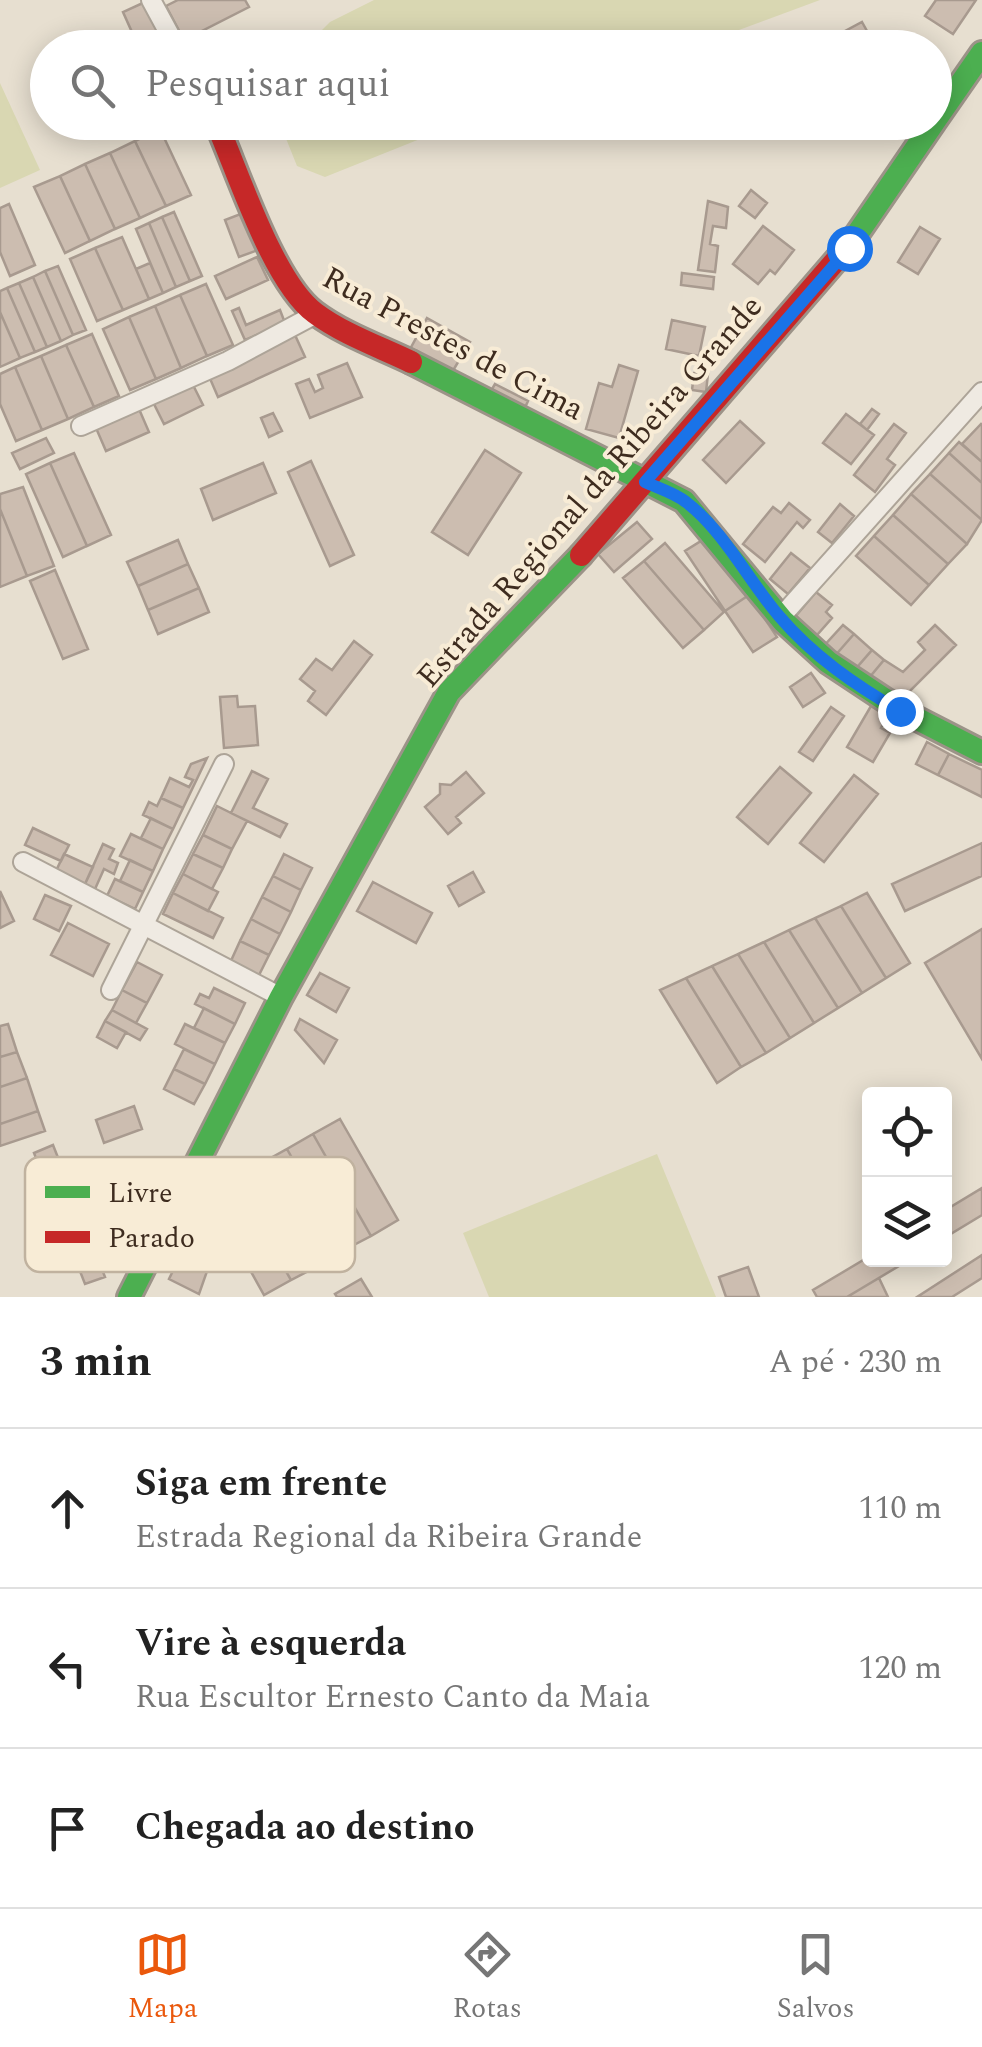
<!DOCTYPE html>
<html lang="pt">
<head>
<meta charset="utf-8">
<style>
	body { margin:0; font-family:Spectral,serif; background:#f2f2f2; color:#222 }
	.controls { position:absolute; right:30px; bottom:30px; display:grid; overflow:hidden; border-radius:10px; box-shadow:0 5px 25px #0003 }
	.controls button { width:90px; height:90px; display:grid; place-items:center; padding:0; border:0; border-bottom:2px solid #e0e0e0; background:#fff; color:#222; font:50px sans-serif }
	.stop { position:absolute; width:30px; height:30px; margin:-22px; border:8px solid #1a73e8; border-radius:50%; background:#fff }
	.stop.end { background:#1a73e8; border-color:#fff; box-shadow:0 2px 10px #0008 }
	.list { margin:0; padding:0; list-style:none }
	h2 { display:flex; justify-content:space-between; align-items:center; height:130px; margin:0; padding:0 40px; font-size:42px }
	h2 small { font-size:32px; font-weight:400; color:#767676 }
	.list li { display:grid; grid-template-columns:65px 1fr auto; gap:30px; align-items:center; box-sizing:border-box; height:160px; padding:0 40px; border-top:2px solid #e0e0e0 }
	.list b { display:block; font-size:38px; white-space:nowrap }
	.list p { margin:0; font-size:32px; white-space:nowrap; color:#767676 }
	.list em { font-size:32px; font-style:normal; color:#767676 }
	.icon { flex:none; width:55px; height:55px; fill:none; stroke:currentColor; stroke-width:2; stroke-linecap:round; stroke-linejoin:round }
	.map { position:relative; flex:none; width:982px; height:1297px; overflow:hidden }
	.search { position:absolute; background:#fff; box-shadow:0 5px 25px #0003; left:30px; right:30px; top:30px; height:110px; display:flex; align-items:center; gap:25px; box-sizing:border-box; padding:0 35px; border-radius:55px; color:#767676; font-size:38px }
	.sheet { height:610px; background:#fff }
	nav { display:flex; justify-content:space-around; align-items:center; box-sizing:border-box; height:140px; border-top:2px solid #e0e0e0; background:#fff; font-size:28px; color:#767676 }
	nav a { display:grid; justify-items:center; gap:5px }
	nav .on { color:#ea580c }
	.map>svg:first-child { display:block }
	.green { fill:#d9d7b2 }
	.building { fill:#ccbdb0; stroke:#a89a8f; stroke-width:2.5 }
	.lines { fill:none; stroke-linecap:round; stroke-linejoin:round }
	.street-casing { stroke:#ada498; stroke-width:22 }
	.fast-casing { stroke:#9c9388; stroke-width:28 }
	.jam-casing { stroke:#9c9388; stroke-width:28 }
	.street { stroke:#efeae2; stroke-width:18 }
	.fast { stroke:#4caf50; stroke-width:22 }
	.jam { stroke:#c62828; stroke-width:22 }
	.route { stroke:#1a73e8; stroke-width:12 }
	.labels { text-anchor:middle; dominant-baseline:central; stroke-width:8; stroke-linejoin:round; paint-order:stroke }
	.street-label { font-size:32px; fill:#3e2c1f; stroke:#f8ecd6 }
	.key { fill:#f8ecd6; stroke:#c0b29f; stroke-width:2.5 }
	.key-label { font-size:28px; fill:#3e2c1f }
</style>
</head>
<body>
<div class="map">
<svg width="982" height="1297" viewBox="0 0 982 1297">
	<rect width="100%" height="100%" fill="#e7dfd0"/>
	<path class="green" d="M 374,0 L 820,0 L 693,47 L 305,47 L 330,22 Z
		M 0,83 L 40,170 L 0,188 Z
		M 285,123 L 285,122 L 460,123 L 325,177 L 297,166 L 285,136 Z
		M 657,1154 L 716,1297 L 489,1297 L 463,1233 Z"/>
	<path class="building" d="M 245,0 L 249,7 L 184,40 L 166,6 L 178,0 Z
		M 936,0 L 976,0 L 953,34 L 925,16 Z
		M 145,2 L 158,31 L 136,41 L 123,12 Z
		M 862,22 L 872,40 L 858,48 L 837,48 L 832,38 Z
		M 160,129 L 191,195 L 166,206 L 135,141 Z
		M 135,141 L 166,206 L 140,218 L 110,153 Z
		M 110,153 L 140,218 L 115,229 L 85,164 Z
		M 85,164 L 115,229 L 90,241 L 60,176 Z
		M 60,176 L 90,241 L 65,253 L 34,187 Z
		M 751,190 L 767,203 L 755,218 L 739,206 Z
		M 708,201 L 728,207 L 726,228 L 713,226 L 710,244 L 718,246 L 715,272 L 698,270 Z
		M 9,204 L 35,265 L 10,276 L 0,252 L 0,208 Z
		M 174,212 L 202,276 L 190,281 L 162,217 Z
		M 243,213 L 258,250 L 239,257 L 225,220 Z
		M 162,217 L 190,281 L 176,287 L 149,223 Z
		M 149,223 L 176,287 L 163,293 L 136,229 Z
		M 763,226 L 794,250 L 775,274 L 770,270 L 758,284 L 733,264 Z
		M 920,227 L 940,239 L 918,274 L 898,262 Z
		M 122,237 L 149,299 L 123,310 L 95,248 Z
		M 95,248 L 123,310 L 97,321 L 70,259 Z
		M 257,257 L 268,280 L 226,299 L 215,276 Z
		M 150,263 L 163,293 L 149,299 L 136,269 Z
		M 58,266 L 86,330 L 73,335 L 45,271 Z
		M 45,271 L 73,335 L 61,341 L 33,277 Z
		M 682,273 L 714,277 L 713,289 L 681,285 Z
		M 33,277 L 61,341 L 47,347 L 19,283 Z
		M 19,283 L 47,347 L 35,352 L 7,288 Z
		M 206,284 L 233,345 L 207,356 L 180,295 Z
		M 7,288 L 35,352 L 20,358 L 0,312 L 0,291 Z
		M 180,295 L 207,356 L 181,368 L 155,306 Z
		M 155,306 L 181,368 L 156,379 L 129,317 Z
		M 239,308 L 246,325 L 280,310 L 285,323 L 245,340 L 232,311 Z
		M 0,312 L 20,358 L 0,367 Z
		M 129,317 L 156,379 L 130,390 L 103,329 Z
		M 427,318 L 470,342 L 451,374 L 409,351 Z
		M 672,320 L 705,327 L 699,356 L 666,349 Z
		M 92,334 L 119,396 L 94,407 L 66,345 Z
		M 295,335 L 305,357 L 218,397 L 208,374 Z
		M 66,345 L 94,407 L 68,419 L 41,356 Z
		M 41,356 L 68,419 L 42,430 L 15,367 Z
		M 347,363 L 362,397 L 310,418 L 296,384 L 309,379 L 315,392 L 323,388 L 318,375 Z
		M 619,365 L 638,371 L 619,438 L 586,429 L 599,383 L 612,387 Z
		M 15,367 L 42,430 L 16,441 L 0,404 L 0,374 Z
		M 694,373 L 708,374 L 706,392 L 692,390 Z
		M 192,383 L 203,405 L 164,424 L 153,402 Z
		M 495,384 L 528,401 L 522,414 L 488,396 Z
		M 139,409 L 149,432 L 106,451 L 96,428 Z
		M 872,409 L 879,414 L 867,430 L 860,424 Z
		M 273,413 L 282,431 L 269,437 L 261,418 Z
		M 846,414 L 874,435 L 851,464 L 823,443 Z
		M 740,421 L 764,443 L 726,483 L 703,460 Z
		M 894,424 L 906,433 L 887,459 L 895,465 L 875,492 L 854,475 Z
		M 981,424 L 982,425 L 982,462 L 962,444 Z
		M 46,438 L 54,453 L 20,469 L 12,453 Z
		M 959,442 L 982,462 L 982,483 L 949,453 Z
		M 485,450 L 521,473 L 468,555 L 432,532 Z
		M 74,453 L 111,535 L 87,546 L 50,463 Z
		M 949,453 L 982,483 L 982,520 L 930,474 Z
		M 311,461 L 354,555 L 330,566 L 288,472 Z
		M 50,463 L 87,546 L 63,557 L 26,474 Z
		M 263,463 L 276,493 L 213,520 L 201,489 Z
		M 930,474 L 982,520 L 967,544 L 911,494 Z
		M 23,487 L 54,566 L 27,576 L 0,509 L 0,494 Z
		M 911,494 L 967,544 L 948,564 L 893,515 Z
		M 789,503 L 810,520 L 803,528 L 797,522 L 765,562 L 743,544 L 773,507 L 781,513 Z
		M 840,504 L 854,516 L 832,543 L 818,532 Z
		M 0,509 L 27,576 L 0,587 Z
		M 893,515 L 948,564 L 929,585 L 874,536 Z
		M 637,522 L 652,539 L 614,572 L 598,554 Z
		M 709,536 L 749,595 L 725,611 L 685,551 Z
		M 874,536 L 929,585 L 911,605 L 856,556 Z
		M 178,540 L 188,564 L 138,586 L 127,562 Z
		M 665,543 L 724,612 L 704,630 L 644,561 Z
		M 791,553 L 810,568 L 788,594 L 770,579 Z
		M 644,561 L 704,630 L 683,648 L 623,578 Z
		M 188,564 L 199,588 L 148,610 L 138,586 Z
		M 55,570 L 88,649 L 63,659 L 30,581 Z
		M 199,588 L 209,612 L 158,634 L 148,610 Z
		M 816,592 L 832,605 L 826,612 L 832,618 L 817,635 L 795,617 Z
		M 749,595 L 777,637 L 753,652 L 725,611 Z
		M 843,625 L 854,634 L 833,658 L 822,648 Z
		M 935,625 L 956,645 L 897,704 L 864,684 L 884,660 L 903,672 L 925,650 L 918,642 Z
		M 854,634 L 872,650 L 852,673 L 833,658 Z
		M 354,641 L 372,655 L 326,715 L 308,701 L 315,691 L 300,679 L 316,659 L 332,670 Z
		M 872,650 L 884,660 L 864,684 L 852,673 Z
		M 811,673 L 825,693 L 803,707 L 790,687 Z
		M 237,696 L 238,707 L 255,706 L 258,745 L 224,748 L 220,697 Z
		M 871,706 L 888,716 L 881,728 L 890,733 L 873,762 L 847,747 Z
		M 831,707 L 844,716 L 813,761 L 799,752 Z
		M 927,742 L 949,754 L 938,775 L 916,764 Z
		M 949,754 L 982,770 L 982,797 L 938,775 Z
		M 207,758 L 183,808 L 161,798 L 170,778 L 189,787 L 193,780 L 185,777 L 191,764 Z
		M 780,767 L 811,793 L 768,844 L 737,817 Z
		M 252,771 L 268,779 L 253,808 L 287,824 L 280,837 L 231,813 Z
		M 466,772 L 484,793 L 456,817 L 461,823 L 448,834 L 425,807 L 440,794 L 440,784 L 451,785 Z
		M 854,775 L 878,794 L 824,862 L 800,843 Z
		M 161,798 L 183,808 L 173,829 L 143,815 L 149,802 L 157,806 Z
		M 217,806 L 247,821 L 232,849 L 203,835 Z
		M 151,818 L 173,829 L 163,849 L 141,838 Z
		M 33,828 L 69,845 L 61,861 L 25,845 Z
		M 131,834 L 163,849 L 153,871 L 120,856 Z
		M 203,835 L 232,849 L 223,868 L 193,854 Z
		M 982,843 L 982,876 L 905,911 L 892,884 Z
		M 103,844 L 114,849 L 109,859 L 118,863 L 114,874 L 104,869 L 95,889 L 85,884 Z
		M 64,854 L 93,867 L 85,884 L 56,871 Z
		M 193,854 L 223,868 L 212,889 L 183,874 Z
		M 284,854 L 312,868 L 301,890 L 273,876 Z
		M 130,860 L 153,871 L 143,892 L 120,881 Z
		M 473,872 L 484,892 L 459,906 L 448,886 Z
		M 183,874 L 218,892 L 208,911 L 173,893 Z
		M 273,876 L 301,890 L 291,912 L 262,897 Z
		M 115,879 L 143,892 L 135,909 L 107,896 Z
		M 373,882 L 432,913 L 416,943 L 357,911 Z
		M 0,891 L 14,921 L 0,928 Z
		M 173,893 L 223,918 L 213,938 L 163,914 Z
		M 867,893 L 910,963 L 886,978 L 841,906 Z
		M 45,895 L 71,906 L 59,931 L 34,919 Z
		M 262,897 L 291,912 L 280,934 L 251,919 Z
		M 841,906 L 886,978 L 862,993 L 815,918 Z
		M 815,918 L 862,993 L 838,1008 L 789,930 Z
		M 251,919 L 280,934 L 269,955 L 240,941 Z
		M 68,923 L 109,944 L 93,976 L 51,955 Z
		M 982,929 L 982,1059 L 925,963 Z
		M 789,930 L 838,1008 L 814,1023 L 764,942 Z
		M 240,941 L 269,955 L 258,977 L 230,963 Z
		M 764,942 L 814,1023 L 790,1038 L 738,954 Z
		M 738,954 L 790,1038 L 766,1053 L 712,966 Z
		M 137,962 L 162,975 L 147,1003 L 122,990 Z
		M 712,966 L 766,1053 L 741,1067 L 686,978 Z
		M 320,973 L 349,988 L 336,1012 L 307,995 Z
		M 686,978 L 741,1067 L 717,1083 L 660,990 Z
		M 214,988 L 245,1003 L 235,1024 L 195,1004 L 200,994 L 209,998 Z
		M 122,990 L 147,1003 L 136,1023 L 112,1010 Z
		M 204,1008 L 235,1024 L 225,1043 L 194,1028 Z
		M 112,1010 L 147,1029 L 140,1040 L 105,1021 Z
		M 300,1019 L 337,1040 L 324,1063 L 295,1030 Z
		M 105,1021 L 126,1032 L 117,1048 L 97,1037 Z
		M 8,1024 L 17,1052 L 0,1057 L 0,1026 Z
		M 185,1024 L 225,1043 L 215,1064 L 175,1044 Z
		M 184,1049 L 215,1064 L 205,1084 L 174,1069 Z
		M 17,1052 L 27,1078 L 0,1087 L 0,1057 Z
		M 174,1069 L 205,1084 L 194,1104 L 164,1089 Z
		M 27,1078 L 38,1111 L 0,1124 L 0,1087 Z
		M 134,1106 L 142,1129 L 104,1143 L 96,1120 Z
		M 38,1111 L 45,1131 L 0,1146 L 0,1124 Z
		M 340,1119 L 398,1220 L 371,1236 L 313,1134 Z
		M 313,1134 L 371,1236 L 344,1250 L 287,1149 Z
		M 53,1145 L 105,1277 L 85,1284 L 34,1153 Z
		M 287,1149 L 344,1250 L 318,1266 L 260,1164 Z
		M 260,1164 L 318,1266 L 291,1280 L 233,1179 Z
		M 233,1179 L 291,1280 L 264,1295 L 207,1193 Z
		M 982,1188 L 982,1215 L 944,1238 L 944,1211 Z
		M 186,1244 L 212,1257 L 199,1294 L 169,1279 Z
		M 982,1255 L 982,1278 L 952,1297 L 917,1297 Z
		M 870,1256 L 909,1260 L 847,1297 L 817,1297 L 813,1290 Z
		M 748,1267 L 759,1297 L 726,1297 L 719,1277 Z
		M 879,1278 L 888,1297 L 847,1297 Z
		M 361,1279 L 372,1297 L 337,1297 L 335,1294 Z"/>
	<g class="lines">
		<g class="street-casing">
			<path id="street" d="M 151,0 L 177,48
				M 81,426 L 228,361 L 316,314
				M 780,618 L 982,392
				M 23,862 L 281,997
				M 111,990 L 224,764"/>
		</g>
		<g class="fast-casing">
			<path id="fast" d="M 934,122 L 982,53
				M 851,243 L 934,122
				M 411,362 L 684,501 L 783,621 L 828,662 L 902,711 L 982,752
				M 129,1297 L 281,997 L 449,692 L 581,555"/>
		</g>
		<g class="jam-casing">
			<path id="jam" d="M 216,122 C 238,172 273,282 315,313 C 343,334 380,347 411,362
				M 581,555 L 851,243"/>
		</g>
		<use href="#street" class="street"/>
		<use href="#fast" class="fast"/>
		<use href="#jam" class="jam"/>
	</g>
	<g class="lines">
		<path class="route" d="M 849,248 L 645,482 C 658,488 675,493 686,502 C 724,531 748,580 779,616 C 813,656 855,685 900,711"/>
	</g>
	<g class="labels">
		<g class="street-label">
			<text transform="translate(453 344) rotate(28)">Rua Prestes de Cima</text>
			<text transform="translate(590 492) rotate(-49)">Estrada Regional da Ribeira Grande</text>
		</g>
	</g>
	<rect x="25" y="1157" width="330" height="115" rx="15" class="key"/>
	<rect x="45" y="1186" width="45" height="12" fill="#4caf50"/>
	<rect x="45" y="1231" width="45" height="12" fill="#c62828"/>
	<g class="key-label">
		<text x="108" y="1202">Livre</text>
		<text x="108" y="1247">Parado</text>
	</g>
</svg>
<div class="controls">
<button><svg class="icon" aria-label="locate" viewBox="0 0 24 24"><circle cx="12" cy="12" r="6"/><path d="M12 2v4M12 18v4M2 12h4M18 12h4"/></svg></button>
<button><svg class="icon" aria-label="layers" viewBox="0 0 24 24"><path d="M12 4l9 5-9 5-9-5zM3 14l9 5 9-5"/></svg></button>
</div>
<div class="stop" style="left:849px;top:248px"></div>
<div class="stop end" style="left:900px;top:711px"></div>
<div class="search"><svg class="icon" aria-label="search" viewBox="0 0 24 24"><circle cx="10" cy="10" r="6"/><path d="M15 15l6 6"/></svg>Pesquisar aqui</div>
</div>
<section class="sheet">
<h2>3 min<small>A pé · 230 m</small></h2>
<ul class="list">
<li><svg class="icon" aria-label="ahead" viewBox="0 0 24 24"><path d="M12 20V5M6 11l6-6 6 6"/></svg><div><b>Siga em frente</b><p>Estrada Regional da Ribeira Grande</p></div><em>110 m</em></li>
<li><svg class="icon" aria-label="left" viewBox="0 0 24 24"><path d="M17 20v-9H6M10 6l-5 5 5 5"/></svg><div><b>Vire à esquerda</b><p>Rua Escultor Ernesto Canto da Maia</p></div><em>120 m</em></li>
<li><svg class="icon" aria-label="arrive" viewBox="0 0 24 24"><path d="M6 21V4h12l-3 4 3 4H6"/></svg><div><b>Chegada ao destino</b></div></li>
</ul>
</section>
<nav>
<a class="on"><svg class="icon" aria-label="map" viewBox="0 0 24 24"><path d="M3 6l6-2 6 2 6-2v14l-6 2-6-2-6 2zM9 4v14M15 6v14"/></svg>Mapa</a>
<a><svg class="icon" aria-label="directions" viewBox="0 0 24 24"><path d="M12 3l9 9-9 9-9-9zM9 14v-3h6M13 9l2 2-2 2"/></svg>Rotas</a>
<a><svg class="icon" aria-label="saved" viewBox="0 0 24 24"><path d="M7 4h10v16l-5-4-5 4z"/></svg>Salvos</a>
</nav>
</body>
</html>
